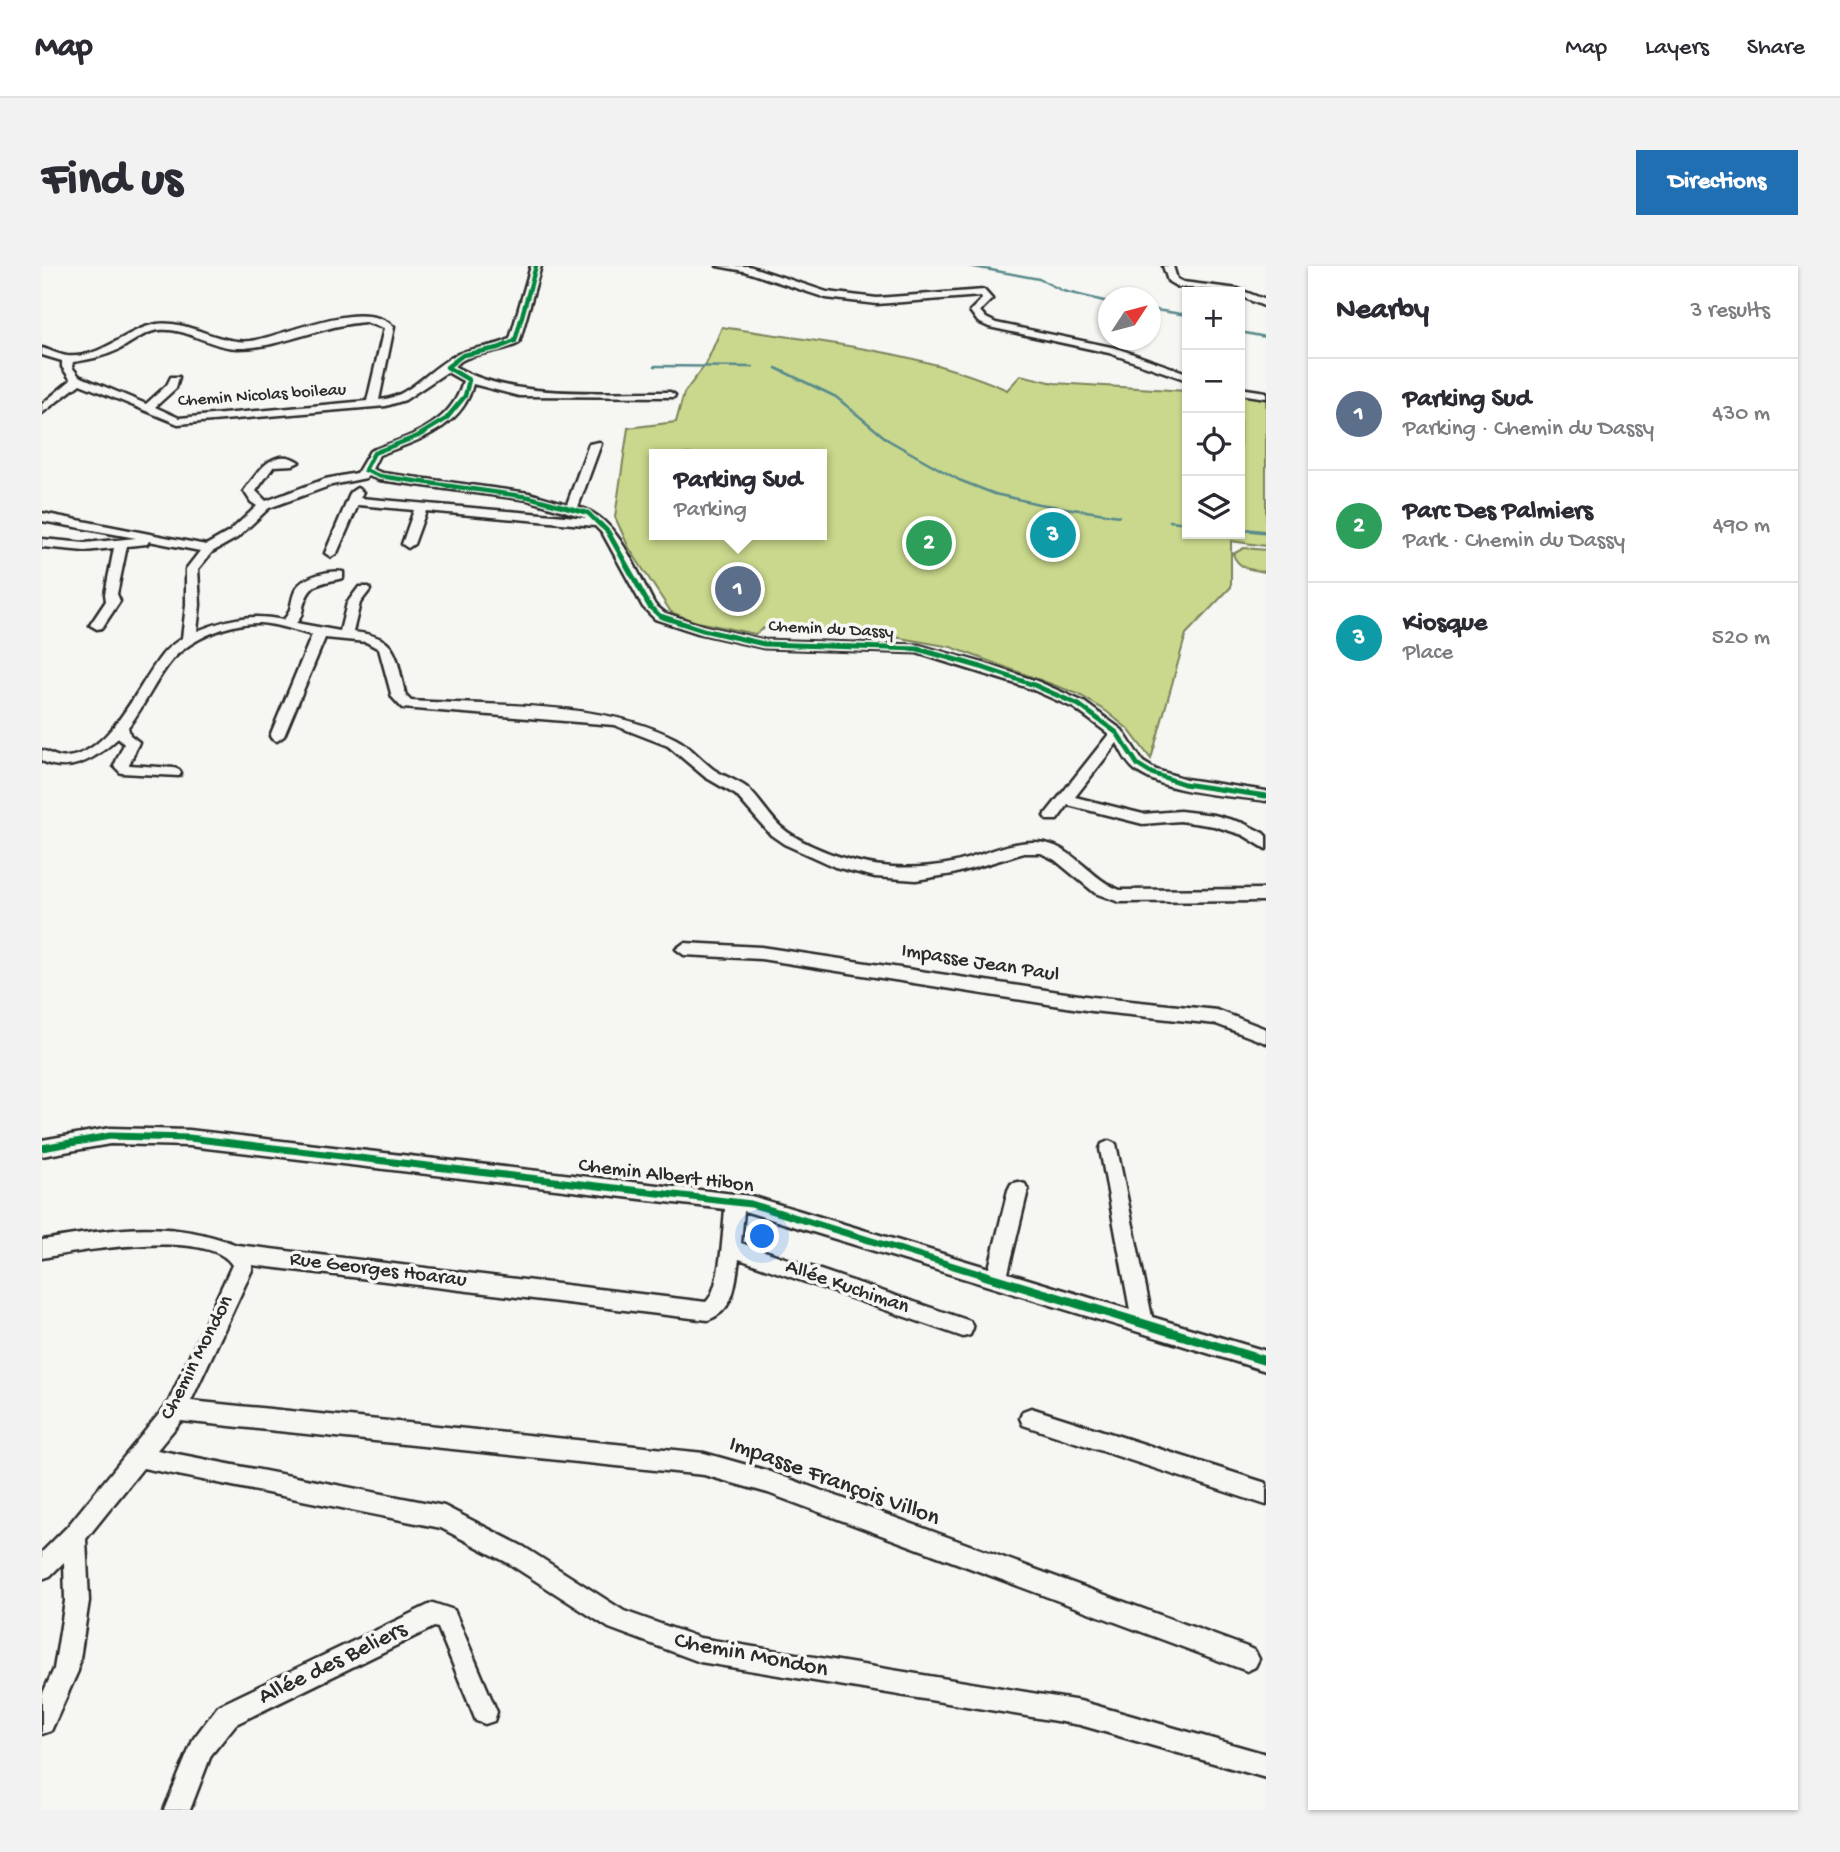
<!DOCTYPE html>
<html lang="en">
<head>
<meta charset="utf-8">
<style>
	body { margin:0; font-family:"Gochi Hand",sans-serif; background:#f2f2f3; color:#2b2b33 }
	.controls { position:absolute; right:21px; top:21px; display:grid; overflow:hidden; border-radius:0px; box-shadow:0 2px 5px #0004 }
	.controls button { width:63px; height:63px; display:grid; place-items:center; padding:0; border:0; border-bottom:2px solid #e1e1e2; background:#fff; color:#2b2b33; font:35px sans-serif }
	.compass { position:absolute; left:1056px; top:21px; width:63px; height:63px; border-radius:50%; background:#fff; box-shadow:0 2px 5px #0004; rotate:54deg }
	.you { position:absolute; left:721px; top:971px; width:24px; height:24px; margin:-18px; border:5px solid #fff; border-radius:50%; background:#1a73e8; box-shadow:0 0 0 10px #1a73e833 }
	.badge { display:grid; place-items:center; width:46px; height:46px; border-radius:50%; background:#1f6fb2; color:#fff; font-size:23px; font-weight:700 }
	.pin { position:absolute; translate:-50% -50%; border:4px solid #fff; box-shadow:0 2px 7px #0006 }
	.popup { position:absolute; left:607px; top:183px; width:178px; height:91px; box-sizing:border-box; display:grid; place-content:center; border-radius:0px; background:#fff; filter:drop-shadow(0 2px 5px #0005); font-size:23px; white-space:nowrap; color:#7c7c81 }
	.popup b { font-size:26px; color:#2b2b33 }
	.popup::after { content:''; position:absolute; left:50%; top:100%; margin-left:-14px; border:14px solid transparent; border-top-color:#fff }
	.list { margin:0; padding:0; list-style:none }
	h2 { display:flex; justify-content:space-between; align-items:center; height:91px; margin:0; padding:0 28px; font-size:30px }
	h2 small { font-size:23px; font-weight:400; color:#7c7c81 }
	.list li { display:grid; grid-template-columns:46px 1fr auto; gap:21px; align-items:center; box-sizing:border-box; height:112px; padding:0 28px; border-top:2px solid #e1e1e2 }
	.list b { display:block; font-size:26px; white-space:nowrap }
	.list p { margin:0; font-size:23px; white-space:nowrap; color:#7c7c81 }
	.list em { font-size:23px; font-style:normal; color:#7c7c81 }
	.icon { flex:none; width:38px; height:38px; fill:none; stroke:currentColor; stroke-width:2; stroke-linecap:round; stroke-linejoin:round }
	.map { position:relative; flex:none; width:1224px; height:1544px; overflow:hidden; border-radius:0px }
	header { display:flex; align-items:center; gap:42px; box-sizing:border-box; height:98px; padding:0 35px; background:#fff; border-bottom:2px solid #e1e1e2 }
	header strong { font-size:33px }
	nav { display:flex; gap:38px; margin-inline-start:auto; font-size:24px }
	.intro { display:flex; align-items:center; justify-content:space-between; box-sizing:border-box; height:168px; padding:0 42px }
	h1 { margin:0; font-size:49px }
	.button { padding:18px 32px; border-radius:0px; background:#1f6fb2; color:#fff; font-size:24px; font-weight:700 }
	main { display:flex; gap:42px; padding:0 42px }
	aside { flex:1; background:#fff; border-radius:0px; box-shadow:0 2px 5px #0004 }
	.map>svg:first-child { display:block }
	.green { fill:#c9d88c; stroke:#7a825c; stroke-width:2; fill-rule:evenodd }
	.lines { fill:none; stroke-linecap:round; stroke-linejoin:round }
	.stream-far1 { stroke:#58898c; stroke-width:2.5 }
	.stream { stroke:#58898c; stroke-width:3.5 }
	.minor-casing { stroke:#2b2b2b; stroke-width:5 }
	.minor { fill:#f6f6f2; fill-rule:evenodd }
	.cycleway-far3-casing { stroke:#f6f6f2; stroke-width:7 }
	.cycleway-far2-casing { stroke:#f6f6f2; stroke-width:9 }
	.cycleway-far1-casing { stroke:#f6f6f2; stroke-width:11 }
	.cycleway-casing { stroke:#f6f6f2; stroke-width:13 }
	.cycleway-far3 { stroke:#00873e; stroke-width:4.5 }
	.cycleway-far2 { stroke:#00873e; stroke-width:5 }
	.cycleway-far1 { stroke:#00873e; stroke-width:7 }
	.cycleway { stroke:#00873e; stroke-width:9 }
	.labels { text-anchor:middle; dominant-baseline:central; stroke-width:7; stroke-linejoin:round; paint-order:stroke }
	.far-street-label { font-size:18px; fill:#2b2b2b; stroke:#f6f6f2 }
	.street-label { font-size:21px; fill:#2b2b2b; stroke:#f6f6f2 }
	.near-street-label { font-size:24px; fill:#2b2b2b; stroke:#f6f6f2 }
</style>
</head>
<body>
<header>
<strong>Map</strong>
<nav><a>Map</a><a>Layers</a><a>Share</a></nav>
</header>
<div class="intro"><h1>Find us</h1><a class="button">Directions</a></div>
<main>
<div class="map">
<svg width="1224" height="1544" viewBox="0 0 1224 1544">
	<rect width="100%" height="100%" fill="#f6f6f2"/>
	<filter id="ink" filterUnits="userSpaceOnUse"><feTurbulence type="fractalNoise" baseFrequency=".0143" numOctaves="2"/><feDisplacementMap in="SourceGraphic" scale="14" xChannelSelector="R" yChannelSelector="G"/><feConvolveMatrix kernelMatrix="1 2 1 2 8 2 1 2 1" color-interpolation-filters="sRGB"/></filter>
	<g filter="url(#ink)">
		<path class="green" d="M 680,61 C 776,76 875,84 965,124 L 979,109 L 1012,117 L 1145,125 L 1145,268 L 1198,268 L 1198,128 L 1224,131 L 1224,280 L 1189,275 L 1189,321 L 1144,368 L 1109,493 L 1086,463 L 1064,445 L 1036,428 L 909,381 L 841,369 L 722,362 L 713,368 L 651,355 L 629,346 L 587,282 L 573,251 L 586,162 L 634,156 L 642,127 L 664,98 ZM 612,188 L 780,188 L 780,269 L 612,269 Z
			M 1202,282 L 1224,284 L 1224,306 C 1210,304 1196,303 1191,288 Z"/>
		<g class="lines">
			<path class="stream-far1" d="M 927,0 L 997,13 L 1021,25 L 1066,36
				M 1108,43 L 1145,49
				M 1198,66 L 1224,71
				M 613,100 L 711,101
				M 734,102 L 794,131 L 846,174 L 917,214 L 953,228 L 997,238 L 1077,250
				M 1128,255 L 1145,257"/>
			<path class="stream" d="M 1198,263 L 1224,266"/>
			<g class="minor-casing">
				<path id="minor" d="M 489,0 L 499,0 L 477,77 C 456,89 430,84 412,100 C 471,135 560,125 628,126 L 633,129 L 632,131 L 477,130 L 431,118 C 421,162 374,175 337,189 L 330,203 L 340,207 L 487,227 L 525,238 L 547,178 L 557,176 L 559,178 L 536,241 C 576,251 594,305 613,339 L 623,347 L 665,361 L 722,374 L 876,379 L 944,398 L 997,416 L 1042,436 L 1080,464 L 1101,496 L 1114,504 L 1144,513 L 1224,525 L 1224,535 C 1186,529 1124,528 1093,504 C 1085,498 1080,486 1075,477 L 1033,531 L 1101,548 L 1138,545 L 1172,549 L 1201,557 L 1221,567 L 1224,570 L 1224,583 L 1201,569 L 1172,560 L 1138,555 L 1101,558 L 1026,539 L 1015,554 L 1005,554 L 1002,550 L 1067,468 L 1032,442 L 987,422 L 875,387 L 722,382 L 656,367 L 613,353 L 601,341 L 561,268 L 553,260 L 384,245 L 372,278 L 366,282 L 360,278 L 372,244 L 316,239 L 295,287 L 289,291 L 283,287 L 309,226 L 315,222 L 321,226 L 318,232 L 545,252 L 486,234 L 337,214 L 326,210 L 324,212 L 290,219 L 227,242 L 195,272 L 170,286 L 156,303 L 158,339 L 155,365 C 186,353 208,347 241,354 C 251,346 248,333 254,323 C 261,310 288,304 301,306 L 301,312 C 277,318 268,316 261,341 C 260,348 259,352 254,357 L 298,365 L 305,337 L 317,321 L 327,321 L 328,324 L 318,337 L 311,366 C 358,371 353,389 364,430 L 369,435 C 451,440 562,435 634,473 C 648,480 659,494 671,503 C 681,510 694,514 704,521 C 717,532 726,549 739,561 C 755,575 785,587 805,593 C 840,603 875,604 910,597 C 939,591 973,571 1003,577 C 1033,583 1050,614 1078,624 L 1224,623 L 1224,635 L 1077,636 L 1053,627 L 1013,594 L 999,587 L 982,587 L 911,608 L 874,614 L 833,611 L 793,601 L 742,578 L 729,569 L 694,529 L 663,511 L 626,480 L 572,459 L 360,442 L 350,431 L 337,383 L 324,376 L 283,372 L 242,470 L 235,475 L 230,473 L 228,470 L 270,369 C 254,365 235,358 218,357 C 189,356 149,372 130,394 C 113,414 103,440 86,461 L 88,469 L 97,476 L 87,499 L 132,502 L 137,504 L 139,507 L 137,510 L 79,507 L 72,500 L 82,478 L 76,472 C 55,492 28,509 0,495 L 0,484 C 9,487 16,493 26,491 C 70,485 96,419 120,389 C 125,382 133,377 140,372 L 144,339 L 144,303 L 158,285 L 107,275 L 105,278 L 85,280 L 75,328 L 78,335 L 60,362 L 55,363 L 48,359 L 64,335 L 63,328 L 72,282 L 43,285 L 0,281 L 0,273 L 43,277 L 94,272 L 0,255 L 0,247 L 164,279 L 187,266 L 215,240 L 209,236 L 202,225 C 215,207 232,179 257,196 L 251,199 L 232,200 L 214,225 L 224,235 L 283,213 L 315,207 L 328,185 C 366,171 410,159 421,115 L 405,106 L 363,134 L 344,140 L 136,158 L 38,118 L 0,147 L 0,138 L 29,114 L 20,101 L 20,95 L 0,89 L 0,82 C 8,84 17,89 25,90 C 59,93 84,63 115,58 C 148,54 176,79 209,75 C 247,69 320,31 352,61 L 337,134 C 368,132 389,100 416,88 C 433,80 452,82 468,73 ZM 323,56 L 342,62 L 325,135 L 137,152 L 113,141 L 134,122 L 137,111 L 129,111 L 125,119 L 104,138 L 37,110 L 30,101 L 31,96 C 47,94 63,90 78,83 C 91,76 102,66 117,64 C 145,61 168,82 196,82 C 238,82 280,59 323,56 Z
					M 675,0 L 707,0 L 785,26 L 835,32 L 942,24 L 950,33 L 938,45 L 944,52 L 954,57 L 1074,82 L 1145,107 L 1145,114 L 1067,87 L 947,61 L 936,56 L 928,45 L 940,33 L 939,30 L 835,38 L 784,32 L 702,5 Z
					M 1121,0 L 1131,0 L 1135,13 L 1141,16 L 1196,23 L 1224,34 L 1224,41 L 1198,30 L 1198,26 L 1136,21 L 1126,15 Z
					M 1198,122 L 1224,126 L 1224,132 L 1198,128 Z
					M 642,677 L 719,681 L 1050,731 L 1175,744 L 1224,763 L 1224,777 L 1174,758 L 1050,745 L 719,693 L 642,689 L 634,683 Z
					M 68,862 L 147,864 L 709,930 L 947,1002 L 966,924 L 969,918 L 976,916 L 983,918 L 986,924 L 966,1007 L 1088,1044 L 1058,883 L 1060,878 L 1067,875 L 1074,878 L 1110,1051 L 1224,1085 L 1224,1105 L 702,945 L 699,977 L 928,1055 L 931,1062 L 928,1069 L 921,1071 L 697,993 C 693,1019 693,1044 666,1054 L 210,999 L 210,1004 L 149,1135 L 662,1187 L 726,1205 L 1205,1381 L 1213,1385 L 1217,1393 L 1213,1401 L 1205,1405 L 726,1227 L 662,1209 L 139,1155 L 115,1184 L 402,1240 L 482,1281 L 582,1345 L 658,1372 L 1038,1435 L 1224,1488 L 1224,1512 L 1038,1459 L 658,1396 L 567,1362 L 466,1297 L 399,1262 L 101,1202 L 44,1273 L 47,1335 L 36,1405 L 9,1465 L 0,1468 L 0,1429 L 12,1403 L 23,1335 L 22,1296 L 8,1310 L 0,1313 L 0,1286 L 25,1261 L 126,1137 L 190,999 C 168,962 36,985 0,992 L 0,974 C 69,963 127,952 195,979 L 664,1036 C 679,1023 681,963 683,943 L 147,880 L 68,878 L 0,890 L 0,874 Z
					M 989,1142 L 1224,1217 L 1224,1239 L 981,1159 L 978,1152 L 981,1145 Z
					M 391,1337 L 412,1344 L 455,1446 L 452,1455 L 443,1458 L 434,1455 L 396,1362 L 392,1361 L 194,1458 L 169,1489 L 148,1544 L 122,1544 L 152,1472 L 176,1440 Z"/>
			</g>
			<use href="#minor" class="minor"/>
			<g class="cycleway-far3-casing">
				<path id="cycleway-far3" d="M 494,0 L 473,75 L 456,82 L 421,89 L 405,101 L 427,114 L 423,130 L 404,153 L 376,170 L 332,187 L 323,204 L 337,210 L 487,231 L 546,247 L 559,260"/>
			</g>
			<g class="cycleway-far2-casing">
				<path id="cycleway-far2" d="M 558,258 L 566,266 L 608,341 L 618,350 L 661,364 L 722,378 L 876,383 L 939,401 L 992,419 L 1037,439 L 1075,467 L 1096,499 L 1109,507 L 1142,518 L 1224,530"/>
			</g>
			<g class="cycleway-far1-casing">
				<path id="cycleway-far1" d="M 0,882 L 68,870 L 147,872 L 709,938 L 944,1010"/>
			</g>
			<g class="cycleway-casing">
				<path id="cycleway" d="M 938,1008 L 1224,1095"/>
			</g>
			<use href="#cycleway-far3" class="cycleway-far3"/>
			<use href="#cycleway-far2" class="cycleway-far2"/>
			<use href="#cycleway-far1" class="cycleway-far1"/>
			<use href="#cycleway" class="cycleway"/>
		</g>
	</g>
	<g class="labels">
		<g class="far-street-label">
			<text transform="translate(220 130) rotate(-4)">Chemin Nicolas boileau</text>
			<text transform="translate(789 364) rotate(3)">Chemin du Dassy</text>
		</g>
		<g class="street-label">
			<text transform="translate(938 698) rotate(9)">Impasse Jean Paul</text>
			<text transform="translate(624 911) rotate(7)">Chemin Albert Hibon</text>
			<text transform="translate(336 1005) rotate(7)">Rue Georges Hoarau</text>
			<text transform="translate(805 1022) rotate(19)">Allée Kuchiman</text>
			<text transform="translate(156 1092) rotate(-63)">Chemin Mondon</text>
		</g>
		<g class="near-street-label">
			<text transform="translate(792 1216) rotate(20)">Impasse François Villon</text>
			<text transform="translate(709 1390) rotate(11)">Chemin Mondon</text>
			<text transform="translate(291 1398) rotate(-26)">Allée des Beliers</text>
		</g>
	</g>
</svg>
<div class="controls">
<button>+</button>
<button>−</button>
<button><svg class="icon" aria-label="locate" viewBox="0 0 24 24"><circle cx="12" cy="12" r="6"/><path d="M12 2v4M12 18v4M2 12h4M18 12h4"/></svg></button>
<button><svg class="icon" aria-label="layers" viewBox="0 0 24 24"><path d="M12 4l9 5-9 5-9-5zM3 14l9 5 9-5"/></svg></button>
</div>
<svg class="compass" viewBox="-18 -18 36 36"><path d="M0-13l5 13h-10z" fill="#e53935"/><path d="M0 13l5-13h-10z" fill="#7c7c81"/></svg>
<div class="you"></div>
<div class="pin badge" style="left:696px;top:323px;background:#5c6f8a">1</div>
<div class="popup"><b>Parking Sud</b>Parking</div>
<div class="pin badge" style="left:887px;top:277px;background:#2e9e5b">2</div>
<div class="pin badge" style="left:1011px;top:269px;background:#0f9aa8">3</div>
</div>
<aside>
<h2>Nearby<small>3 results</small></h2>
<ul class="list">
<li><span class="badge" style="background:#5c6f8a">1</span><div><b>Parking Sud</b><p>Parking · Chemin du Dassy</p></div><em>430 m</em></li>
<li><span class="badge" style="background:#2e9e5b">2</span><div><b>Parc Des Palmiers</b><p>Park · Chemin du Dassy</p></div><em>490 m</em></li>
<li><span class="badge" style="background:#0f9aa8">3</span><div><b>Kiosque</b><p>Place</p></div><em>520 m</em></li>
</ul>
</aside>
</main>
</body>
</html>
